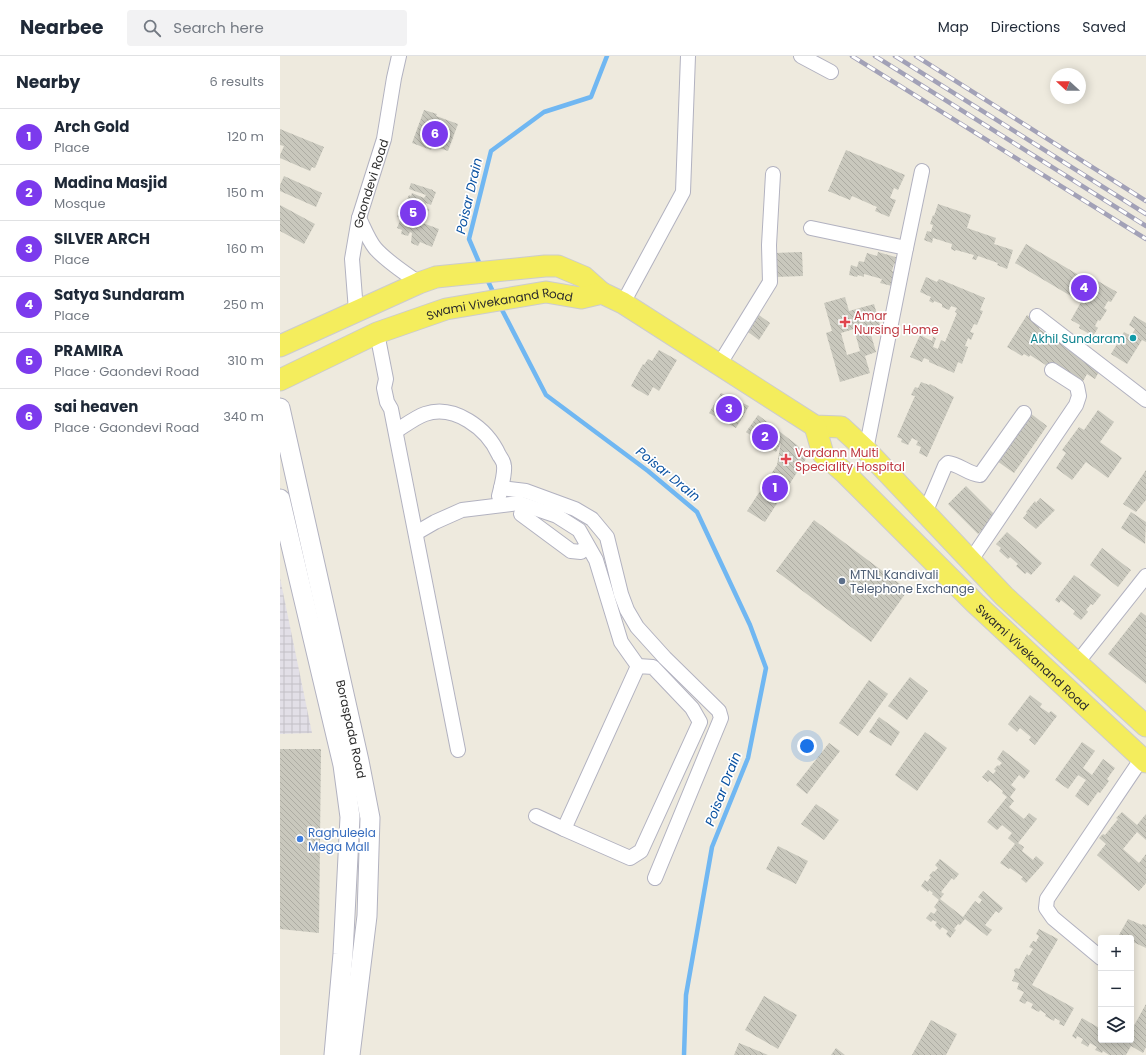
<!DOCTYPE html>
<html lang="en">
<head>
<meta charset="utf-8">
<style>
	body { margin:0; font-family:Poppins,sans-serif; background:#f2f2f3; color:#1f2937 }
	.controls { position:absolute; right:12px; bottom:12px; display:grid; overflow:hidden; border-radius:4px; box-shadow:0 2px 10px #0003 }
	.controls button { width:36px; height:36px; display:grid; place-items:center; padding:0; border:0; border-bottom:1px solid #e0e1e3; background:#fff; color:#1f2937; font:20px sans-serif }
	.compass { position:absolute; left:770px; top:12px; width:36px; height:36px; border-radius:50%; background:#fff; box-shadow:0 2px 10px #0003; rotate:291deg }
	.you { position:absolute; left:527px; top:690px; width:14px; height:14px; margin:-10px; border:3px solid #fff; border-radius:50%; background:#1a73e8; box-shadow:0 0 0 6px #1a73e833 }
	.badge { display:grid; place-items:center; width:26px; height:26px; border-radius:50%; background:#7c3aed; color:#fff; font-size:13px; font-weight:700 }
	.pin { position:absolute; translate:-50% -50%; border:2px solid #fff; box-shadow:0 1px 4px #0006 }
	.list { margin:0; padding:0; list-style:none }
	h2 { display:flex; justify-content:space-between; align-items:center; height:52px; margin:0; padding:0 16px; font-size:17px }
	h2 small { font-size:13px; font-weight:400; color:#747a83 }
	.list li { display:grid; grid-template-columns:26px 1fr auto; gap:12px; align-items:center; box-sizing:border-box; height:56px; padding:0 16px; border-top:1px solid #e0e1e3 }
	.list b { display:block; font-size:15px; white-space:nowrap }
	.list p { margin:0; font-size:13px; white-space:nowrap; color:#747a83 }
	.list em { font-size:13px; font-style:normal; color:#747a83 }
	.icon { flex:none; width:22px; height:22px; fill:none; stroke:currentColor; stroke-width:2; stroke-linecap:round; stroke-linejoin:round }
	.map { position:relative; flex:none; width:866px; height:999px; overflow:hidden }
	header { display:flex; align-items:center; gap:24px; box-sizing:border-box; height:56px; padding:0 20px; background:#fff; border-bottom:1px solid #e0e1e3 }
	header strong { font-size:19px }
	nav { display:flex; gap:22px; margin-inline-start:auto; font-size:14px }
	.search { width:280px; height:36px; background:#f2f2f3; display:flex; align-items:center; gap:10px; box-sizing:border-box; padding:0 14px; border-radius:4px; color:#747a83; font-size:15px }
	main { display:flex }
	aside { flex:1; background:#fff }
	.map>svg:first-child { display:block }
	.industrial { fill:url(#industrial-grid) }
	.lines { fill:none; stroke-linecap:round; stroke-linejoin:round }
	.stream { stroke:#70b7f2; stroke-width:4.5 }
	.building { fill:url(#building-back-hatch); fill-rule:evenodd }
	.street-casing { stroke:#b2b2c0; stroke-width:16 }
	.secondary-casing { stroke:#b2b2c0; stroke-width:21 }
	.primary-casing { stroke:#ccc; stroke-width:23 }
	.street { stroke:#fff; stroke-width:14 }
	.secondary { stroke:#fff; stroke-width:19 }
	.primary { stroke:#f4ed5d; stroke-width:21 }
	.rail-casing { stroke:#a2a1b7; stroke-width:4.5 }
	.rail { stroke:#fff; stroke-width:3; stroke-dasharray:9; stroke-linecap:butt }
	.health-dot { fill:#e0444e; stroke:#fff; stroke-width:1.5 }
	.culture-dot { fill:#0f9aa8; stroke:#fff; stroke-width:1.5 }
	.service-dot { fill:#5c6f8a; stroke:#fff; stroke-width:1.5 }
	.shop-dot { fill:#3f7fe0; stroke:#fff; stroke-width:1.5 }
	.labels { text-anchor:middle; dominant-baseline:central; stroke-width:3.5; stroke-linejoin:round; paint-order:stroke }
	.street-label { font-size:12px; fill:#2c2c2c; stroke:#fff }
	.health-label { font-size:12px; fill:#be3a42; stroke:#fff; text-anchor:start }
	.culture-label { font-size:12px; fill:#0d838f; stroke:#fff; text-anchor:end }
	.service-label { font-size:12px; fill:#4e5e75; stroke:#fff; text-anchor:start }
	.shop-label { font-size:12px; fill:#366cbe; stroke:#fff; text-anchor:start }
	.water-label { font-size:13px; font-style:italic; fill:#0a52a2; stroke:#fff }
</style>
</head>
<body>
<header>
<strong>Nearbee</strong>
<div class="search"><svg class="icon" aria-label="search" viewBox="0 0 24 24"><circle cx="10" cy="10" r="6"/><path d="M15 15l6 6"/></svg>Search here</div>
<nav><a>Map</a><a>Directions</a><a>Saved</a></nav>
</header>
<main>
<aside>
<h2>Nearby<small>6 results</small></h2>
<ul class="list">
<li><span class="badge">1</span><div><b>Arch Gold</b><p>Place</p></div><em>120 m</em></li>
<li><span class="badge">2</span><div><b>Madina Masjid</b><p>Mosque</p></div><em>150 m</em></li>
<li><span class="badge">3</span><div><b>SILVER ARCH</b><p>Place</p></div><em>160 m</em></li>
<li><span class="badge">4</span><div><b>Satya Sundaram</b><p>Place</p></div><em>250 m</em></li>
<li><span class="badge">5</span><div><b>PRAMIRA</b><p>Place · Gaondevi Road</p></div><em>310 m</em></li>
<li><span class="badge">6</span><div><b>sai heaven</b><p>Place · Gaondevi Road</p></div><em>340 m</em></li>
</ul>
</aside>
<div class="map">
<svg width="866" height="999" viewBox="0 0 866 999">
	<defs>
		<pattern id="industrial-grid" width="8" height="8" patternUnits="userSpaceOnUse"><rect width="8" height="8" fill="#e2dfe7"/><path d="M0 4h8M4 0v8" fill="none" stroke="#c2c0c6"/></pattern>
		<pattern id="building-back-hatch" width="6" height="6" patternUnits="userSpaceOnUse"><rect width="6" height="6" fill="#c9c8bd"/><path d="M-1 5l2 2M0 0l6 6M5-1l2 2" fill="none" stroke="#adaca3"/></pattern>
	</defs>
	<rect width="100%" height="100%" fill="#eeeade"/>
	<path class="industrial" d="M 0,522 L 32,677 L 0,678 Z"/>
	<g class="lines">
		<path class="stream" d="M 201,211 L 189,183 L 211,95 L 264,56 L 311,41 L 327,0
			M 206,221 L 215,240
			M 220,250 L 266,339 L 368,415 L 417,456 L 470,569 L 486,612 L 468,702 L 432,791 L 406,939 L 404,999"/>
	</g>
	<path class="building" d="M 144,54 L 157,58 L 156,60 L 178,68 L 168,95 L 153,90 L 151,94 L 132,87 Z
		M 0,73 L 44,91 L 35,112 L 32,111 L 30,115 L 0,102 L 0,99 L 4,90 L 0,89 Z
		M 566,94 L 625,119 L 618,134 L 614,132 L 610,142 L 616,144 L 609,161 L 595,155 L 597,151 L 572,140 L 570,144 L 548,135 Z
		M 4,120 L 42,137 L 36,151 L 0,135 L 0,129 Z
		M 131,127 L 153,134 L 153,135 L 156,136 L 151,149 L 146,147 L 145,152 L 149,153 L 145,165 L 141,163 L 140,166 L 159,173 L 152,191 L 140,186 L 138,190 L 131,187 L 132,177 L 130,176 L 128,180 L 121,178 L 122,174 L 117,172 L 121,162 L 117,161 L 122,150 L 124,150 L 129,139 L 131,140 L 132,137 L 144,142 L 146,139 L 129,133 Z
		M 658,148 L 691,159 L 687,172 L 716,182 L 714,188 L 733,194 L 727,213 L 717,209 L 718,207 L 698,200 L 696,204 L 692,203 L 694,199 L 676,194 L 675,195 L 671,193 L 672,188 L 653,182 L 652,187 L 644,184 L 647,175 L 651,176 L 653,169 L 650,168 L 653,159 L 654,160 Z
		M 0,149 L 35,168 L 24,188 L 0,175 Z
		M 746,188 L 814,228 L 816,224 L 837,236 L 831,246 L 828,245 L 824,252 L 827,254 L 820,265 L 818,264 L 815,270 L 818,272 L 813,280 L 799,272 L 800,269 L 791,264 L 801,246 L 735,207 Z
		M 522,196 L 523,220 L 495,221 L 494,197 Z
		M 598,196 L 619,202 L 618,209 L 614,208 L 612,215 L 615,216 L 612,230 L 600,227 L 602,223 L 584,218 L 584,221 L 578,219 L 577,221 L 569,219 L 571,209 L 577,211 L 579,205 L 584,206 L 587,197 L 597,200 Z
		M 646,221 L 657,226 L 659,223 L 705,242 L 700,254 L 703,255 L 697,269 L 694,268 L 690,276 L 694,277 L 691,284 L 688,282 L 685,290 L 688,291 L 682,308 L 678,306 L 674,317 L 649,306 L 649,304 L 644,302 L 642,306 L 630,301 L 640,279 L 652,285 L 653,281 L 656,282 L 653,291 L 658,293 L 661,284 L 665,286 L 677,257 L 675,256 L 677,252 L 671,250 L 669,254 L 662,251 L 662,248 L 654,245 L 653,247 L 649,245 L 651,241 L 640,236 Z
		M 565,241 L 569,255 L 594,248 L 600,269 L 589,272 L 596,296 L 585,300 L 590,317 L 560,326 L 546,277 L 552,275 L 544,247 ZM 574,273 L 580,295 L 567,299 L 561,277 Z
		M 479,259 L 490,267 L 479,284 L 468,276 Z
		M 747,259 L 761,268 L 759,273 L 821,312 L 815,323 L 807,318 L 802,327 L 794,327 L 750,299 L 749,301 L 744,298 L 742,300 L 727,291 Z
		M 854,260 L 866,267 L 866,286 L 862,284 L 847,308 L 831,298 L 844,276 L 851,280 L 855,273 L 849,269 Z
		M 379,294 L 397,304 L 379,335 L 373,331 L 368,340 L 351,330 L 363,308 L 364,309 L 368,303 L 372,305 Z
		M 641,326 L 649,329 L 650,328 L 674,341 L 647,401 L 639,397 L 641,391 L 636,389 L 638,385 L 632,382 L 628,389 L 621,386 L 622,383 L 617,381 L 635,340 L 631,339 L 635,331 L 638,332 Z
		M 441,337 L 469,350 L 456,372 L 429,357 Z
		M 818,354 L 834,366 L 820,386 L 842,402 L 828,422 L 806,406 L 792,424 L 776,412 L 786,397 L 782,394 L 799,371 L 804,374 Z
		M 750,357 L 767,370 L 734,417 L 717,405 Z
		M 478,359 L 517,389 L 527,401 L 485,466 L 467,455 L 497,409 L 501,386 L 496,396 L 466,376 Z
		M 866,414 L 866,444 L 856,456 L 843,448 Z
		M 686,430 L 716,460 L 698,478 L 668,448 Z
		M 760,442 L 775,454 L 756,473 L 743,462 L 747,457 L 746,456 L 755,445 L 756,447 Z
		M 851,456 L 866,466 L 865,488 L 841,472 Z
		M 534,464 L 628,534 L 591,586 L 496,515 Z
		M 727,476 L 762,507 L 751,519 L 747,516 L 745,518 L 736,510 L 738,508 L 730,501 L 728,503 L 719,495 L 721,492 L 716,488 Z
		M 822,492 L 851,514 L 838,531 L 810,509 Z
		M 794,519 L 821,539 L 813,549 L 811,548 L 806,554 L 808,556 L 801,564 L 793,558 L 795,555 L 781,544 L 779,547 L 775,544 Z
		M 861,556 L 866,560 L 866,628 L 828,598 Z
		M 630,621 L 648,635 L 627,664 L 608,650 Z
		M 589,624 L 608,638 L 578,680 L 559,667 Z
		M 750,639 L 762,648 L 760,651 L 769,657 L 771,655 L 777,660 L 755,689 L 749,684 L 751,681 L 740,672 L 737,676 L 728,668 Z
		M 599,661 L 620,676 L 611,690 L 589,676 Z
		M 645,676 L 667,692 L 637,735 L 615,719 Z
		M 802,686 L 815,695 L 803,712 L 812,719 L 823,703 L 835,712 L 827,723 L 829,725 L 820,737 L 818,736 L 808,750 L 795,740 L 806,724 L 798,719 L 788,733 L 775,724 Z
		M 549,687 L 560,695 L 527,738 L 516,729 Z
		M 0,693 L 41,693 L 39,877 L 0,873 Z
		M 723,694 L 750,715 L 744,723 L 739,719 L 731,729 L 736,733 L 730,741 L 734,745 L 729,751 L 744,763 L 749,757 L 757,763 L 738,787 L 744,791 L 742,795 L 753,804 L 756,800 L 764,807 L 746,827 L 741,823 L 743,821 L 730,812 L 729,813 L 720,807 L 735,788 L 728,782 L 732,777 L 722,769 L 717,774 L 707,766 L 727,741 L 722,737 L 723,735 L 710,724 L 708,726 L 702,721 L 708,714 L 713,718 L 716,715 L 714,713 L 718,709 L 719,710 L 722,707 L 717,703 Z
		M 536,748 L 559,764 L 544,784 L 521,768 Z
		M 842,756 L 857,769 L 866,758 L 866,784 L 857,776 L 843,793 L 859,807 L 866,798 L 866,827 L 859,835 L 817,799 L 826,788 L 819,782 L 823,778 L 825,779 L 838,763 L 836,762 Z
		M 498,790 L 528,805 L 516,828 L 486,813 Z
		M 660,803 L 679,818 L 674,824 L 672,822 L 661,836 L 664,838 L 660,843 L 683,861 L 695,845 L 699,848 L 702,844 L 698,841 L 703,835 L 723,852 L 719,857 L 716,855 L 705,869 L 712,874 L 707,880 L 685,863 L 680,869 L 678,868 L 674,873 L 676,874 L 670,882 L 666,878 L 668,875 L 662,871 L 660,874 L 655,869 L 657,866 L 653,864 L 651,866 L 646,862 L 651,856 L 654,858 L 657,854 L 654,851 L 659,844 L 652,838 L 653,837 L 649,834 L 648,836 L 641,830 L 645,824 L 647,826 L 651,821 L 649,820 L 653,815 L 654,816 L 658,812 L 655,809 Z
		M 848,863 L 862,869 L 863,868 L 866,869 L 866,892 L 851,885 L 851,882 L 846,882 L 839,879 Z
		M 759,873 L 778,883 L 752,929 L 794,952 L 784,970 L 779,968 L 780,965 L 775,962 L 774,965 L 765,960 L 766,958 L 760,954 L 759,956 L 751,952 L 753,948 L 747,945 L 745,948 L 739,945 L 744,936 L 737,933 L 739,927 L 732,925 L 735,918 L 734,914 L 736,912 L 739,913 L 747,898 L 749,900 L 753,893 L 749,891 L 753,885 L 756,886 L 759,880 L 756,878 Z
		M 484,940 L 517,959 L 498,993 L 465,974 Z
		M 866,948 L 866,991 L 863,997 L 851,990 L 846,999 L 829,999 L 823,995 L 822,997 L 815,994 L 817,991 L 810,987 L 808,991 L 801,987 L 803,983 L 797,980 L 796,983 L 792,980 L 802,962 L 821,973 L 821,984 L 841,984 L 845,986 L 846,984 L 851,984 L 851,975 Z
		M 651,964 L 677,978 L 666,999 L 632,999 Z
		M 459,987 L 488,999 L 454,999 Z
		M 556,992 L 565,999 L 551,999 Z"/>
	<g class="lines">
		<g class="street-casing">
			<g id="street">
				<path d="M 521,0 L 551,16"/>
				<path d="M 79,162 C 84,172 88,183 95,192 C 106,205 125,217 139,227"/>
				<path d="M 531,172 L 626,192 L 586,394"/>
				<path d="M 626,192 L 642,115"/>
				<path d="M 343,247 L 403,136 L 408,0"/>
				<path id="s1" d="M 76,255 L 72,203 L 79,162 L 104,83 L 114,22 L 119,0"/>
				<path d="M 757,260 L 866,344"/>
				<path d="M 97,277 L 106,323 L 104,332 L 107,346 L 111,353 L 178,694"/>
				<path d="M 439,309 L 490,226 L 489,189 L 493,118"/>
				<path d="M 116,375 C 124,370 136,361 145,358 C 174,348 207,372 219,399 C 221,402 224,406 224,410 C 225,418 221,432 219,440"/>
				<path d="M 221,432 L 246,435 L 295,453 L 312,463 L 327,481 L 341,538 L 347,554 L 357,571 L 385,602 L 439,655 L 441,662 L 375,822"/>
				<path d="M 645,457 L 665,410 L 668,407 C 679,408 688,418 700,419 L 744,357"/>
				<path d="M 241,458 L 291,495 L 301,496 L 307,489"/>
				<path d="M 136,477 L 155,466 L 182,454 L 239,447 L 277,460 L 299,474 L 316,504 L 341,586 L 358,610 L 373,611 L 412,652 L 420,666 L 361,795 L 350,802 L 284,773 L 358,610"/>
				<path d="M 691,504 L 796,349 L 799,340 L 797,330 L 772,314"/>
				<path d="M 797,607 L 866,520"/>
				<path d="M 256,760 L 284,773"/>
				<path d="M 821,902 L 773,862 L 766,852 L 767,843 L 862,702"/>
			</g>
		</g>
		<g class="secondary-casing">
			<g id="secondary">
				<path id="s2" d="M 0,352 L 79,705 L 90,762 L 87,860 L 70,999"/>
				<path d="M 0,443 L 63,709 L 70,761 L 63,898 L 54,999"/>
			</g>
		</g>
		<g class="primary-casing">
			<g id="primary">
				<path d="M 0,290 L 139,227 L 156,221 L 265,210 L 278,210 L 304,221 L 322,237"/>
				<path id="s3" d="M 0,324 L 97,277 L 166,253 L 266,236 L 301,242 L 322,237 L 343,247 L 535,370 L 561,371 L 586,394 L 724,540 L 866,670"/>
				<path id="s4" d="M 535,370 L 543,398 L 565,417 L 695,547 L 866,706"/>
			</g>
		</g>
		<use href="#street" class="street"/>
		<use href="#secondary" class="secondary"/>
		<use href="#primary" class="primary"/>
		<g class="rail-casing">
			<path id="rail" d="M 572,0 L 866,183
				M 595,0 L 866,170
				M 615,0 L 866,158
				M 636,0 L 866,145"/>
		</g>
		<use href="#rail" class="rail"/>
	</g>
	<g class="health-dot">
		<path d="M563 260h4v4h4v4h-4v4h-4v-4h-4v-4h4z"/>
		<path d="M504 397h4v4h4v4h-4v4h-4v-4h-4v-4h4z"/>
	</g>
	<circle class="culture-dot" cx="853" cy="282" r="4"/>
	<circle class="service-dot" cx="562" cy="525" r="4"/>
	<circle class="shop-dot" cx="20" cy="783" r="4"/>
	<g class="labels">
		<g class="street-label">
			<text stroke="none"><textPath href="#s1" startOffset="130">Gaondevi Road</textPath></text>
			<text stroke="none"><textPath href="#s3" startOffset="235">Swami Vivekanand Road</textPath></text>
			<text stroke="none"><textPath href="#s4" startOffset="321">Swami Vivekanand Road</textPath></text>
			<text stroke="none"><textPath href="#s2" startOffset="329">Boraspada Road</textPath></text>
		</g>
		<g class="health-label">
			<text x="574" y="259">Amar<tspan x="574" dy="14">Nursing Home</tspan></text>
			<text x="515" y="396">Vardann Multi<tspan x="515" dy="14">Speciality Hospital</tspan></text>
		</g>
		<g class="culture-label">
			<text x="845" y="282">Akhil Sundaram</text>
		</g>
		<g class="service-label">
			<text x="570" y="518">MTNL Kandivali<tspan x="570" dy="14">Telephone Exchange</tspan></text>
		</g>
		<g class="shop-label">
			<text x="28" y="776">Raghuleela<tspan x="28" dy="14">Mega Mall</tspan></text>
		</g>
		<g class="water-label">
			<text transform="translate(189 140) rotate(-77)">Poisar Drain</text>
			<text transform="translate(388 418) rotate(39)">Poisar Drain</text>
			<text transform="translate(443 733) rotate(-69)">Poisar Drain</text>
		</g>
	</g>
</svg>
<div class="controls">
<button>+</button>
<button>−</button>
<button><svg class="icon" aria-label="layers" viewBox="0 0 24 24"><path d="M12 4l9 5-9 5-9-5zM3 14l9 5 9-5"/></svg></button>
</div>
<svg class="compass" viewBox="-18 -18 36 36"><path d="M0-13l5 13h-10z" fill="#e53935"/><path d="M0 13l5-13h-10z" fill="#747a83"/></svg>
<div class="you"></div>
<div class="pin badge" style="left:495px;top:432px">1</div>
<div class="pin badge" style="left:485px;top:381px">2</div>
<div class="pin badge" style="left:449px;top:353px">3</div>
<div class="pin badge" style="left:804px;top:232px">4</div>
<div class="pin badge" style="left:133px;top:157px">5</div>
<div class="pin badge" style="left:155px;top:78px">6</div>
</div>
</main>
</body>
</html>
